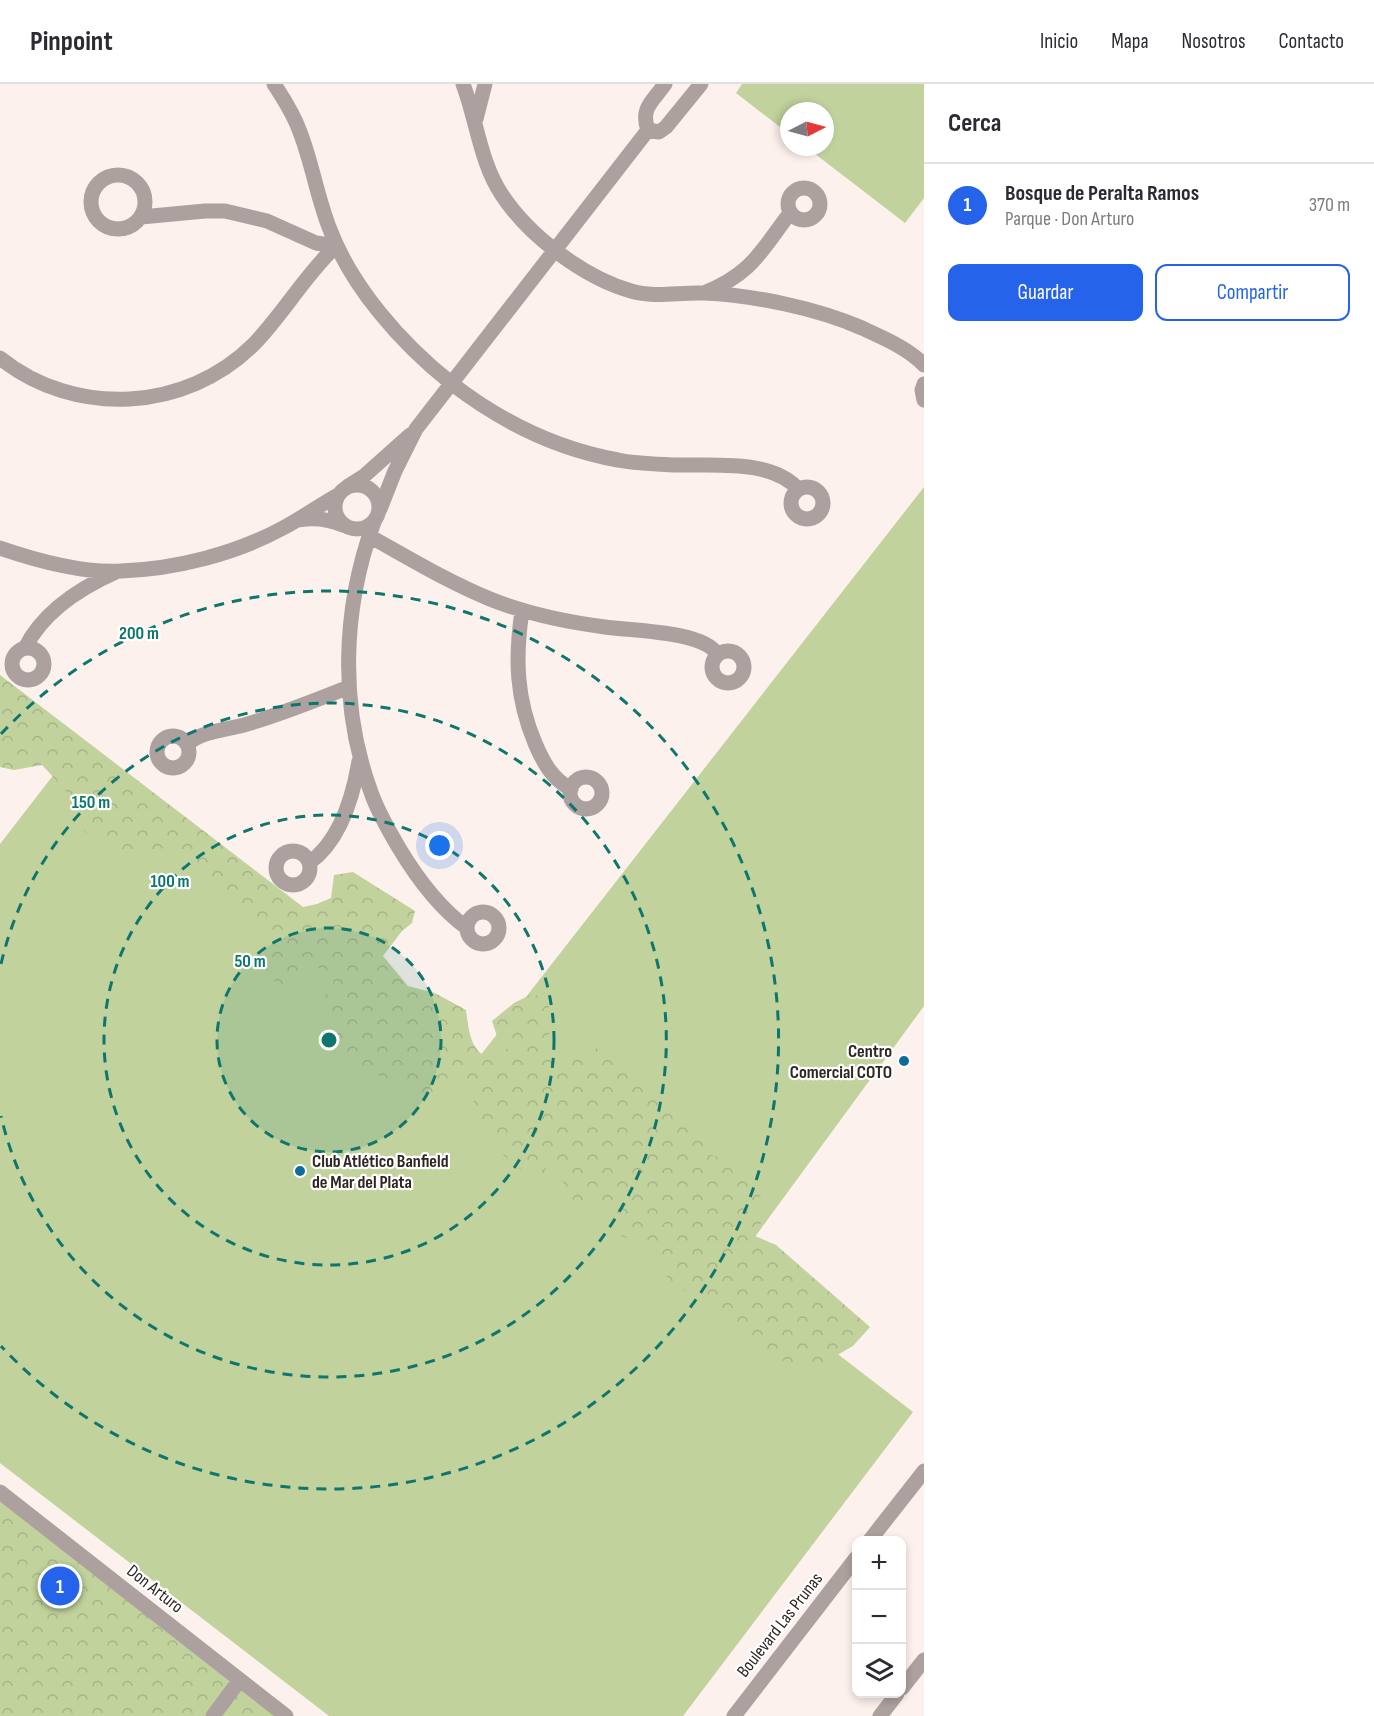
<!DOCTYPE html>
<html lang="es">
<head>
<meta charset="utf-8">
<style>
	body { margin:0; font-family:"Sofia Sans Condensed",sans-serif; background:#f7f7f7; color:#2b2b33 }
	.controls { position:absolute; right:18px; bottom:18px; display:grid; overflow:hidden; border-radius:12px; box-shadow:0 3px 9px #0003 }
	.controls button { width:54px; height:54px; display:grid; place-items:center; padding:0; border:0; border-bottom:2px solid #e1e1e2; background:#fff; color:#2b2b33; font:30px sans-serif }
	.compass { position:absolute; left:780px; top:18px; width:54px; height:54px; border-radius:50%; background:#fff; box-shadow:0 3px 9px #0003; rotate:84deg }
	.you { position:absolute; left:440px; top:762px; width:21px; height:21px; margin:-15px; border:4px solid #fff; border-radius:50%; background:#1a73e8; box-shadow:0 0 0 9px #1a73e833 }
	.badge { display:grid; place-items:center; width:39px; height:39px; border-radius:50%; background:#2563eb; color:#fff; font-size:20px; font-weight:700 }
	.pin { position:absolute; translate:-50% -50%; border:3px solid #fff; box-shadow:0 2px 6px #0006 }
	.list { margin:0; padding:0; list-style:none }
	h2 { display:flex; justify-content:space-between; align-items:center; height:78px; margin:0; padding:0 24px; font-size:26px }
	h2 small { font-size:20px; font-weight:400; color:#7c7c81 }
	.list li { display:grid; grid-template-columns:39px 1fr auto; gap:18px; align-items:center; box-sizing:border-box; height:84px; padding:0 24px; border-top:2px solid #e1e1e2 }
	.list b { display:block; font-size:22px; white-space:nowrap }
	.list p { margin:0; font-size:20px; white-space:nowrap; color:#7c7c81 }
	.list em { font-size:20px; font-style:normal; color:#7c7c81 }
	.actions { display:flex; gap:12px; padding:18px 24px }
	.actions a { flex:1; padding:14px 0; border:2px solid #2563eb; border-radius:12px; text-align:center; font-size:21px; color:#2563eb }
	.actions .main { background:#2563eb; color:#fff }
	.icon { flex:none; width:33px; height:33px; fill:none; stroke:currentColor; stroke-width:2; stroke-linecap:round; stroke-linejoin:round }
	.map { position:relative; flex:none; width:924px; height:1632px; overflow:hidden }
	header { display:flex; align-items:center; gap:36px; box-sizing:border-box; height:84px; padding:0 30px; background:#fff; border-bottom:2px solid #e1e1e2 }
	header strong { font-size:28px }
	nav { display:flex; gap:33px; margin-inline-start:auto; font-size:21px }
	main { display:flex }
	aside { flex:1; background:#fff }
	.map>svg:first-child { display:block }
	.grass { fill:#c1d29d }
	.forest { fill:url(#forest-crowns) }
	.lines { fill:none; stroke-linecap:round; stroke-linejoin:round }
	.minor { stroke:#ada1a0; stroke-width:15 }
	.ring { fill:none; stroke:#0f766e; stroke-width:3; stroke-dasharray:10 8 }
	.poi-dot { fill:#0e6b9a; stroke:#fff; stroke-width:2 }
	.labels { text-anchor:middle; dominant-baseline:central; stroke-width:4.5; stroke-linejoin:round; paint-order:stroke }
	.poi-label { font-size:18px; font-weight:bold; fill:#2f2622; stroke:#fff; text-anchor:end }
	.street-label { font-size:18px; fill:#2f2622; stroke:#fff }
	.centre { fill:#0f766e; stroke:#fff; stroke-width:3 }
	.ring-label { font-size:18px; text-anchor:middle; font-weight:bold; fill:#0f766e; stroke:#fff; stroke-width:4.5; stroke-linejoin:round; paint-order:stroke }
</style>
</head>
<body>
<header>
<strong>Pinpoint</strong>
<nav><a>Inicio</a><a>Mapa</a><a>Nosotros</a><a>Contacto</a></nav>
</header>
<main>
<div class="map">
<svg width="924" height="1632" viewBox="0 0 924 1632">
	<defs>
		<pattern id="forest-crowns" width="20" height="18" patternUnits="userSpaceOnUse" patternTransform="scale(1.5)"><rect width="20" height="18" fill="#c1d29d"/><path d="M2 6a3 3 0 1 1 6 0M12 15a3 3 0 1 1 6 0" fill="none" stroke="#a6b487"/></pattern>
	</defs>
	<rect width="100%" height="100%" fill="#fcf1ed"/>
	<path class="grass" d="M 742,0 L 924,0 L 924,114 L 905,139 L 806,63 L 825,63 L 825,27 L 789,27 L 789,50 L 736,9 Z
		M 924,403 L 924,922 L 730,1187 L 913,1328 L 683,1632 L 329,1632 L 0,1379 L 0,760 L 65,676 L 469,986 Z"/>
	<path class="forest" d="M 0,591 L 303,823 L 317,820 L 331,814 L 334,791 L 353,788 L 415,827 L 412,839 L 402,847 L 383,872 L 408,902 L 435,909 L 466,926 C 469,950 471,973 499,977 L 507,964 L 497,952 L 492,937 L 514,919 L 530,911 L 542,912 L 553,930 L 555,947 L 539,956 L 538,968 L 557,975 L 591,967 L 603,961 L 621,981 L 637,995 L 662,1014 L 695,1044 L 709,1070 L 725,1076 L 746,1089 L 760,1111 L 765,1131 L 755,1152 L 776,1161 L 870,1243 L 853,1262 L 832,1274 L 817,1281 L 794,1283 L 756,1261 L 698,1215 L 669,1196 L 643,1156 L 622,1153 L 616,1127 L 600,1118 L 579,1120 L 565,1109 L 561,1084 L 548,1081 L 540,1095 L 521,1086 L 501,1069 L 466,1031 L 479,1008 L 456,986 L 445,1006 L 430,1013 L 406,1004 L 352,979 L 319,920 L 334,898 L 319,884 L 304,886 L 294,905 L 282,904 L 266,890 L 263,865 L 278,851 L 164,764 L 138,770 L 115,771 L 79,743 L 70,711 L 42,681 L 14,686 L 0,683 Z
		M 0,1408 L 286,1632 L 0,1632 Z"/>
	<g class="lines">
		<path class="minor" d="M 274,0 C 284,15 294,31 300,48 C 312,79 317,112 329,143 C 351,203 402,260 451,299 C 500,337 557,365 618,376 C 637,380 658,380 677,381 C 713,382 772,375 798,405
			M 463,0 C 477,37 480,78 502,111 C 529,152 583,193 631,207 C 655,214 679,208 703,209 C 753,211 816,224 862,244 C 883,254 908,264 924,281
			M 476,35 L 485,0
			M 648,46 L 659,48 L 666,43 L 701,0
			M 648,46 C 640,24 653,17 665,0
			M91 118a27 27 0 1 1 54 0a27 27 0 1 1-54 0Z
			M788 120a16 16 0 1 1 32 0a16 16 0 1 1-32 0Z
			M 141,133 L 205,127 L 225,127 L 267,137 L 316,159 L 336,162
			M 704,209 C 752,190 761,167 790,129
			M 0,274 C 75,334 186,328 254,260 C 284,229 305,191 336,162
			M 924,300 L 922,306 L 924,316
			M335 423a22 22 0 1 1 44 0a22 22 0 1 1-44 0Z
			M 348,402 L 364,392 L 410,351
			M791 419a16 16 0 1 1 32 0a16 16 0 1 1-32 0Z
			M 380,425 L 395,387 L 416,345 L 648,46
			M 299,436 C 315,433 328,435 343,441
			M 374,438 C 342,526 339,623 372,711 C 379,730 389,747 399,764 C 417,794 438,823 467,844
			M 369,452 C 409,474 448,498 490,515 C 527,530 566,538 605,543 C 632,547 703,547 717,570
			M 0,464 C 35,476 84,489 121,487 C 176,485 235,470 283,444 C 302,434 320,421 338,411
			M 522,527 C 515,574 516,614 535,659 C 543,678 552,695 571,705
			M 25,564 C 43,528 80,504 116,488
			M12 580a16 16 0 1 1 32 0a16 16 0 1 1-32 0Z
			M712 583a16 16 0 1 1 32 0a16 16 0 1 1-32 0Z
			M157 668a16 16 0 1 1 32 0a16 16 0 1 1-32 0Z
			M 187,660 C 203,647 225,646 244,641 C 279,631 314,617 349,603
			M570 709a16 16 0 1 1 32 0a16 16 0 1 1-32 0Z
			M276 784a17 17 0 1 1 34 0a17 17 0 1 1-34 0Z
			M 309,779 C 340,757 353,713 359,677
			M467 844a16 16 0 1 1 32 0a16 16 0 1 1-32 0Z
			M 0,1408 L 286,1632
			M 870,1456 L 924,1387
			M 902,1604 L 924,1576
			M 213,1632 L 239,1597
			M 734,1632 L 856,1474
			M 880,1632 L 897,1610"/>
	</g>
	<circle cx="329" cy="956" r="112" fill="#0f766e" fill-opacity=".12"/>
	<g class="ring">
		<circle cx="329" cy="956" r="112"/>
		<circle cx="329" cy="956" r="225"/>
		<path d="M1 880A337 337 0 1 1 1 1032"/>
		<path d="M1 650A449 449 0 1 1 1 1262"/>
	</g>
	<g class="poi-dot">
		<circle cx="904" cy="977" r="6"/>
		<circle cx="300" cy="1087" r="6"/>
	</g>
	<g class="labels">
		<g class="poi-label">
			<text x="892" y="967">Centro<tspan x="892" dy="21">Comercial COTO</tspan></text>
			<text x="312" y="1077" text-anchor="start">Club Atlético Banfield<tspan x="312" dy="21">de Mar del Plata</tspan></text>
		</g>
		<g class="street-label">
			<text transform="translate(155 1505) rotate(38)">Don Arturo</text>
			<text transform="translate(780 1541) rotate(-52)">Boulevard Las Prunas</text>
		</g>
	</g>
	<circle cx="329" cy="956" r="9" class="centre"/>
	<g class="ring-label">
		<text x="139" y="555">200 m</text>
		<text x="91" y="724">150 m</text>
		<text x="170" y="803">100 m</text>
		<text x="250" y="883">50 m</text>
	</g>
</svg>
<div class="controls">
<button>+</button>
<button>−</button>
<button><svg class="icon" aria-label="layers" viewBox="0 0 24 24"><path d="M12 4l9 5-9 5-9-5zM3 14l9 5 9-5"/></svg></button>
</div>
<svg class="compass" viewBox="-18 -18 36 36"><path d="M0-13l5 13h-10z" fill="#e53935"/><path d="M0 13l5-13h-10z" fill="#7c7c81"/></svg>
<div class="you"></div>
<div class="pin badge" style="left:60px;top:1502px">1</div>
</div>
<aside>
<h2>Cerca<small></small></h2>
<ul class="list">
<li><span class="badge">1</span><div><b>Bosque de Peralta Ramos</b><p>Parque · Don Arturo</p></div><em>370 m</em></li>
</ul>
<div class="actions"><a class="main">Guardar</a><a>Compartir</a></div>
</aside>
</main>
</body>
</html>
